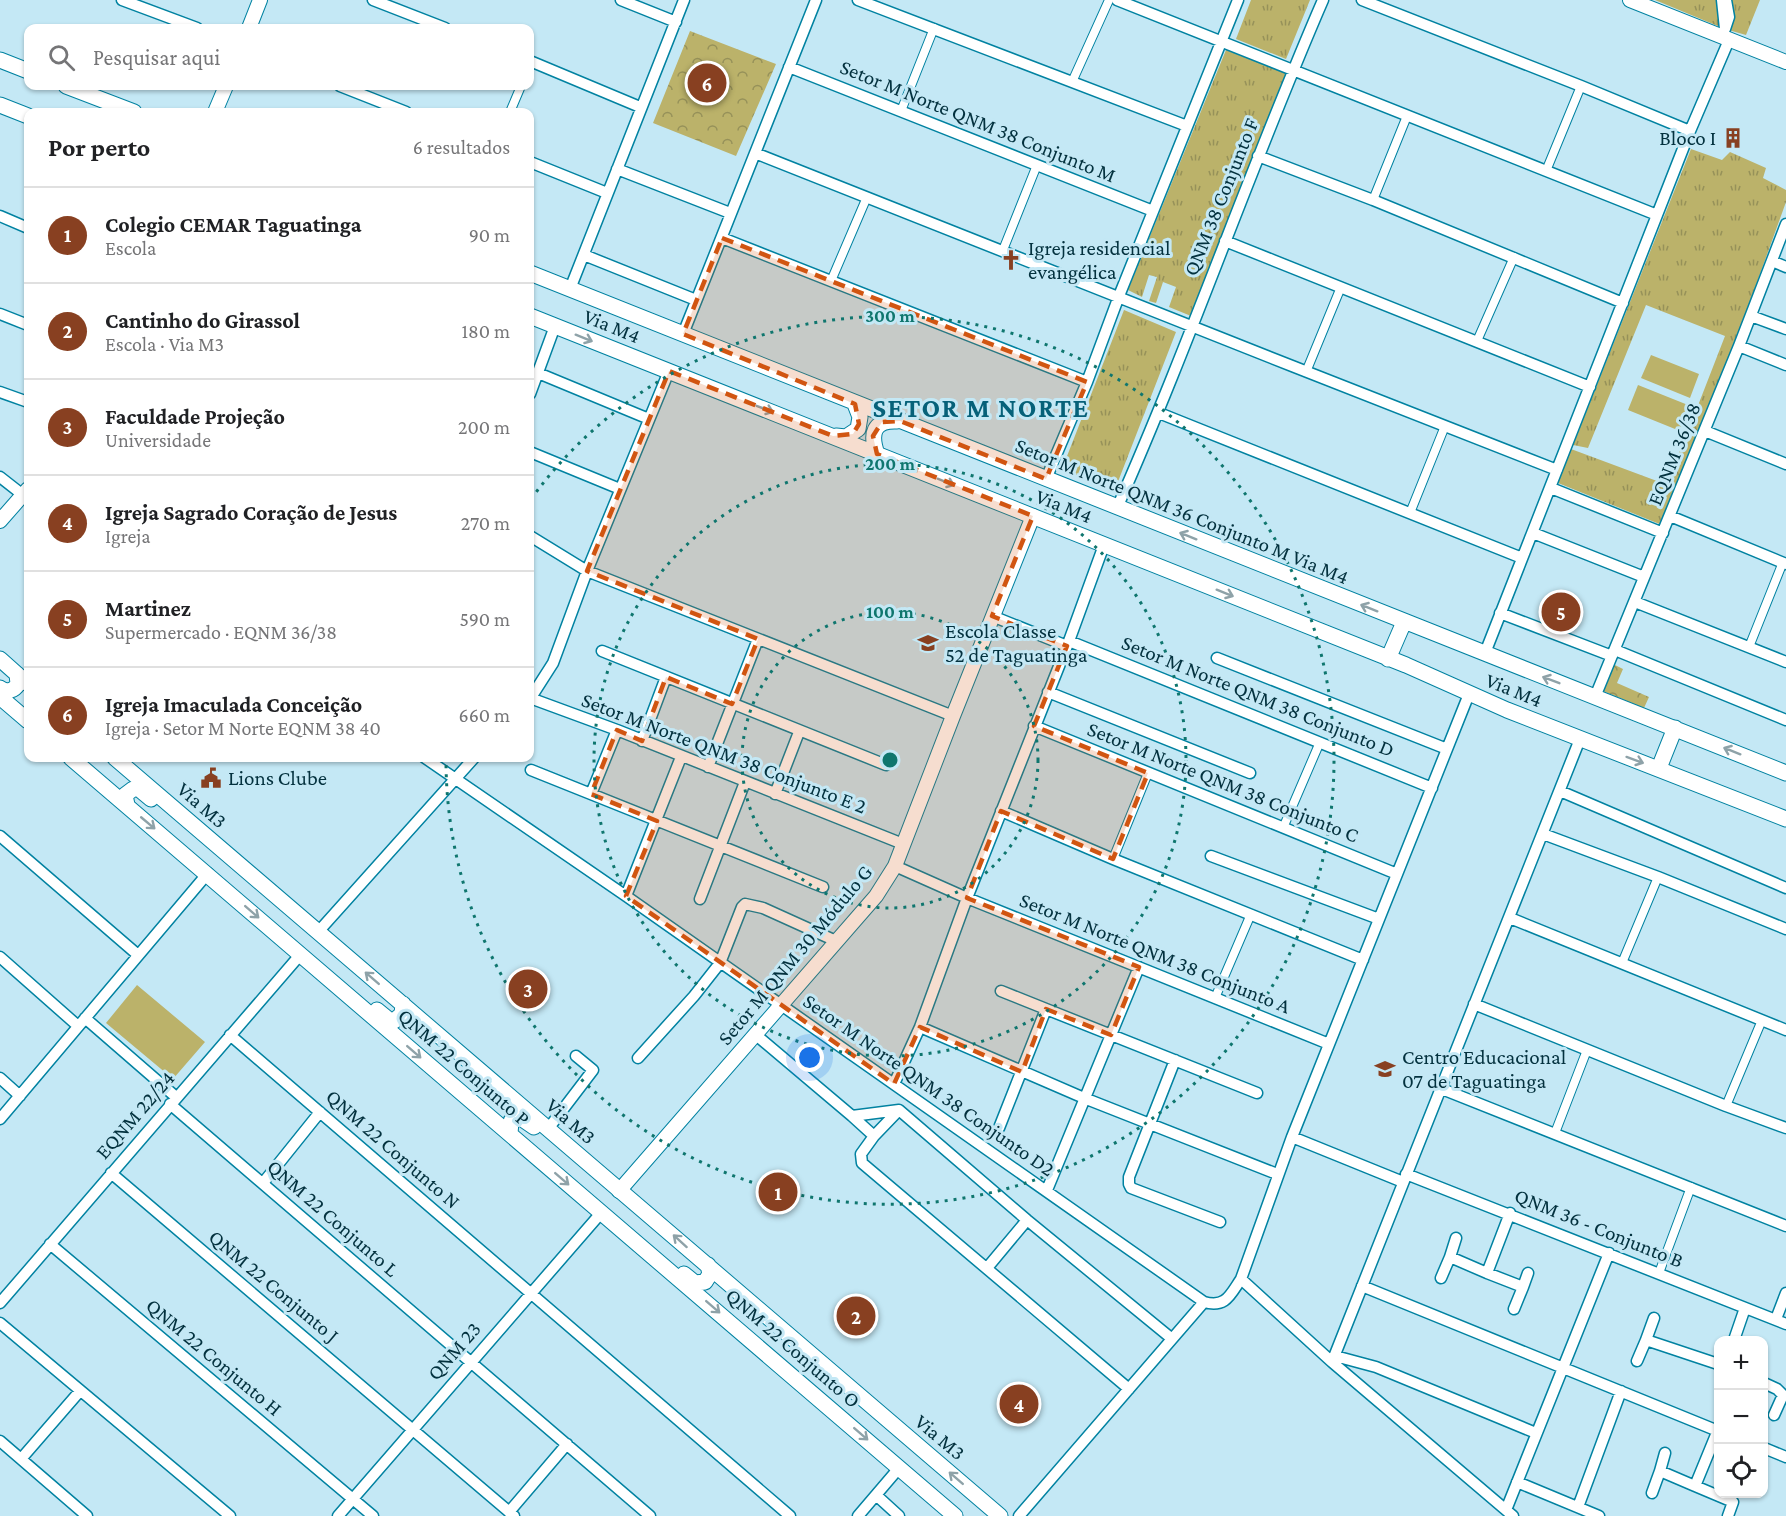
<!DOCTYPE html>
<html lang="pt">
<head>
<meta charset="utf-8">
<style>
	body { margin:0; font-family:"Crimson Pro",serif; background:#f2f2f2; color:#202124 }
	.controls { position:absolute; right:18px; bottom:18px; display:grid; overflow:hidden; border-radius:12px; box-shadow:0 2px 4px #0004 }
	.controls button { width:54px; height:54px; display:grid; place-items:center; padding:0; border:0; border-bottom:2px solid #e0e0e0; background:#fff; color:#202124; font:30px sans-serif }
	.you { position:absolute; left:810px; top:1058px; width:21px; height:21px; margin:-15px; border:4px solid #fff; border-radius:50%; background:#1a73e8; box-shadow:0 0 0 9px #1a73e833 }
	.badge { display:grid; place-items:center; width:39px; height:39px; border-radius:50%; background:#884021; color:#fff; font-size:20px; font-weight:700 }
	.pin { position:absolute; translate:-50% -50%; border:3px solid #fff; box-shadow:0 2px 6px #0006 }
	.list { margin:0; padding:0; list-style:none }
	h2 { display:flex; justify-content:space-between; align-items:center; height:78px; margin:0; padding:0 24px; font-size:26px }
	h2 small { font-size:20px; font-weight:400; color:#757577 }
	.list li { display:grid; grid-template-columns:39px 1fr auto; gap:18px; align-items:center; box-sizing:border-box; height:96px; padding:0 24px; border-top:2px solid #e0e0e0 }
	.list b { display:block; font-size:22px; white-space:nowrap }
	.list p { margin:0; font-size:20px; white-space:nowrap; color:#757577 }
	.list em { font-size:20px; font-style:normal; color:#757577 }
	.icon { flex:none; width:33px; height:33px; fill:none; stroke:currentColor; stroke-width:2; stroke-linecap:round; stroke-linejoin:round }
	.map { position:relative; flex:none; width:1786px; height:1516px; overflow:hidden }
	.search { position:absolute; background:#fff; box-shadow:0 2px 4px #0004; left:24px; top:24px; width:510px; height:66px; display:flex; align-items:center; gap:15px; box-sizing:border-box; padding:0 21px; border-radius:12px; color:#757577; font-size:22px }
	.panel { position:absolute; background:#fff; box-shadow:0 2px 4px #0004; left:24px; top:108px; width:510px; height:654px; border-radius:12px }
	.map>svg:first-child { display:block }
	.grass { fill:url(#grass-tufts) }
	.park { fill:url(#park-crowns) }
	.pitch { fill:#bbb26a }
	.lines { fill:none; stroke-linecap:round; stroke-linejoin:round }
	.pedestrian-casing { stroke:#0182a1; stroke-width:10 }
	.minor-casing { stroke:#0182a1; stroke-width:13 }
	.tertiary-casing { stroke:#0182a1; stroke-width:16 }
	.secondary-casing { stroke:#0182a1; stroke-width:17 }
	.pedestrian { stroke:#fff; stroke-width:8 }
	.minor { stroke:#fff; stroke-width:10 }
	.tertiary { stroke:#fff; stroke-width:14 }
	.secondary { stroke:#fff; stroke-width:15 }
	.oneway { stroke:#8ea2a8 }
	.marked { fill:#d15511; fill-opacity:0.2; stroke:#d15511; stroke-width:4.5; stroke-dasharray:12 8; stroke-linejoin:round }
	.ring { fill:none; stroke:#0f766e; stroke-width:3; stroke-dasharray:3 6 }
	.labels { text-anchor:middle; dominant-baseline:central; stroke-width:6; stroke-linejoin:round; paint-order:stroke }
	.street-label { font-size:21px; fill:#03313e; stroke:#c4e8f5 }
	.poi-label { font-size:21px; fill:#03313e; stroke:#c4e8f5; text-anchor:start }
	.district-label { font-size:27px; font-weight:bold; letter-spacing:1.5px; fill:#066179; stroke:#c4e8f5 }
	.centre { fill:#0f766e; stroke:#c4e8f5; stroke-width:3 }
	.ring-label { font-size:18px; text-anchor:middle; font-weight:bold; fill:#0f766e; stroke:#c4e8f5; stroke-width:6; stroke-linejoin:round; paint-order:stroke }
</style>
</head>
<body>
<div class="map">
<svg width="1786" height="1516" viewBox="0 0 1786 1516">
	<defs>
		<pattern id="grass-tufts" width="24" height="20" patternUnits="userSpaceOnUse" patternTransform="scale(1.5)"><rect width="24" height="20" fill="#bbb26a"/><path d="M3 7l-1-3M5 7V3M7 7l1-3M15 17l-1-3M17 17v-4M19 17l1-3" fill="none" stroke="#969159"/></pattern>
		<pattern id="park-crowns" width="20" height="18" patternUnits="userSpaceOnUse" patternTransform="scale(1.5)"><rect width="20" height="18" fill="#bbb26a"/><path d="M2 6a3 3 0 1 1 6 0M12 15a3 3 0 1 1 6 0" fill="none" stroke="#969159"/></pattern>
	</defs>
	<rect width="100%" height="100%" fill="#c4e8f5"/>
	<path class="grass" d="M 1251,0 L 1310,0 L 1286,59 L 1236,39 Z
		M 1655,0 L 1760,0 L 1746,35 L 1725,29 Z
		M 1226,50 L 1287,74 L 1191,316 L 1169,307 L 1176,287 L 1163,282 L 1156,303 L 1149,301 L 1157,277 L 1149,275 L 1142,297 L 1128,290 Z
		M 1691,149 L 1722,160 L 1730,152 L 1766,168 L 1763,178 L 1786,190 L 1786,202 L 1747,310 L 1662,525 L 1558,483 L 1571,449 L 1665,484 L 1685,439 L 1725,336 L 1646,305 L 1588,448 L 1573,445 Z
		M 1124,310 L 1176,332 L 1114,492 L 1062,469 Z"/>
	<path class="park" d="M 690,31 L 776,64 L 736,156 L 653,123 Z
		M 1613,664 L 1623,669 L 1617,683 L 1649,697 L 1644,708 L 1603,691 Z"/>
	<path class="pitch" d="M 1651,355 L 1699,374 L 1690,398 L 1641,378 Z
		M 1638,385 L 1688,405 L 1680,431 L 1628,410 Z
		M 137,985 L 205,1042 L 173,1079 L 106,1023 Z"/>
	<g class="lines">
		<g class="pedestrian-casing">
			<path id="pedestrian" d="M 1072,82 L 1109,0
				M 901,111 L 934,28
				M 510,112 L 521,86
				M 1546,171 L 1581,86
				M 1373,200 L 1407,116
				M 1003,250 L 1037,165
				M 831,281 L 867,197
				M 1477,341 L 1514,257
				M 1306,372 L 1341,287
				M 1410,513 L 1445,426
				M 1749,647 L 1783,562
				M 1283,828 L 1320,742
				M 1113,859 L 1148,773
				M 1622,963 L 1658,877
				M 1215,998 L 1251,914
				M 1726,1106 L 1762,1020
				M 1555,1133 L 1587,1050
				M 1659,1273 L 1691,1187"/>
		</g>
		<g class="minor-casing">
			<path id="minor" d="M 122,0 L 197,28
				M 373,0 L 445,28
				M 621,0 L 676,22
				M 858,0 L 1187,126
				M 1117,0 L 1657,215
				M 1362,0 L 1581,86 L 1690,131
				M 1722,0 L 1725,29 L 1729,17 L 1726,0
				M 530,61 L 640,107
				M 789,67 L 1153,211
				M 340,86 L 406,112
				M 755,153 C 1022,258 1289,366 1557,470
				M 1258,156 L 1373,200 L 1623,303
				M 530,162 L 607,193
				M 617,169 L 730,213
				M 0,216 L 28,228
				M 722,238 L 1087,382
				M 1225,241 L 1590,387
				M 584,255 L 696,300
				M 1772,261 L 1786,267
				M 570,289 L 684,0
				M 0,314 L 28,325
				M 1751,316 L 1786,329
				M 683,334 L 816,0
				M 1739,346 L 1786,365
				M 538,373 L 649,419
				M 0,392 L 28,402
				M 530,394 L 555,326
				M 1159,413 L 1522,558
				M 1705,431 L 1786,464
				M 530,452 L 620,489
				M 0,477 L 23,495
				M 1046,479 L 1087,382 L 1119,296 L 1238,0
				M 1551,488 L 1663,533
				M 1117,508 C 1191,341 1250,168 1323,0
				M 1670,516 L 1786,564
				M 1533,533 L 1644,577
				M 530,536 L 587,571 L 953,716
				M 1635,602 L 1786,662
				M 1500,613 L 1612,656
				M 992,616 L 1067,646
				M 1069,641 L 1432,788
				M 1615,650 L 1786,720
				M 602,651 L 886,765
				M 1485,653 L 1690,131 L 1729,40
				M 1217,658 L 1447,749
				M 1048,692 L 1250,773
				M 1595,697 L 1739,346 L 1786,224
				M 530,698 L 617,730 L 903,844
				M 530,699 L 553,663 L 587,571 L 669,371
				M 1034,726 L 1397,874
				M 642,741 L 666,677
				M 425,758 L 626,896 L 1204,1302 C 1226,1308 1230,1295 1241,1279 L 1292,1137 L 1469,694
				M 708,767 L 758,639
				M 531,770 L 823,887
				M 1560,791 L 1786,888
				M 591,794 L 617,730
				M 775,794 L 799,732
				M 1001,811 L 1113,859 L 1363,960
				M 1543,834 L 1658,877 L 1786,929
				M 0,836 L 138,955
				M 1211,856 L 1379,919
				M 895,866 L 967,898 L 1329,1044
				M 626,896 L 681,757
				M 700,899 L 745,782
				M 1510,918 L 1786,1030
				M 318,932 L 474,758
				M 0,957 L 78,1026
				M 1474,1004 L 1726,1106 L 1786,1128
				M 1046,1009 L 1257,1093
				M 85,1018 L 176,1097
				M 920,1027 L 1084,1098 L 1277,1174
				M 230,1035 L 790,1516
				M 756,1035 L 852,1116 L 899,1110 L 1027,1220 L 1171,1338
				M 638,1058 L 694,996 L 720,963 L 742,907 L 745,904 L 763,908 L 836,941
				M 1175,1060 L 1129,1177 L 1129,1184 L 1131,1188 L 1220,1222
				M 0,1078 L 20,1096
				M 894,1084 L 920,1027 L 967,898 L 1069,641 L 1104,545
				M 1442,1089 L 1786,1226
				M 170,1104 L 650,1516
				M 852,1116 L 874,1136 L 861,1154 L 862,1163 L 1129,1389
				M 0,1119 L 208,873
				M 999,1128 L 1046,1009 L 1001,991
				M 548,1129 L 593,1070 L 576,1056
				M 874,1136 L 899,1110
				M 1292,1137 L 1403,1182
				M 111,1173 L 514,1516
				M 1406,1174 L 1786,1324
				M 263,1183 L 320,1112
				M 1047,1190 L 1139,967
				M 1510,1213 L 1487,1273 L 1523,1287 L 1514,1309
				M 50,1244 L 373,1516
				M 1450,1257 L 1456,1238
				M 987,1268 L 1027,1220
				M 1441,1278 L 1450,1257 L 1487,1273
				M 1241,1279 L 1332,1362 L 1513,1516
				M 1362,1286 L 1718,1431
				M 1523,1287 L 1528,1273
				M 0,1303 L 300,955
				M 1654,1318 L 1646,1340 L 1718,1364
				M 1776,1319 L 1786,1293
				M 0,1323 L 230,1516
				M 1734,1340 L 1745,1308
				M 1335,1356 L 1376,1367 L 1536,1433
				M 1637,1361 L 1646,1340
				M 1332,1362 C 1414,1154 1499,947 1580,739
				M 1764,1383 L 1777,1389 L 1783,1395 L 1774,1415
				M 1718,1430 L 1695,1486 L 1733,1502 L 1728,1516
				M 0,1441 L 87,1516
				M 1764,1448 L 1786,1457
				M 1665,1453 L 1660,1471 L 1695,1486
				M 21,1459 L 80,1391
				M 1517,1482 L 1599,1516
				M 1652,1493 L 1660,1471
				M 876,1495 L 899,1516
				M 1578,1507 L 1621,1391
				M 1506,1510 L 1609,1253
				M 509,1512 L 567,1444
				M 338,1516 L 601,1213
				M 858,1516 L 899,1468
				M 1019,1516 L 1204,1302"/>
		</g>
		<g class="tertiary-casing">
			<path id="tertiary" d="M 1630,0 L 1786,62
				M 249,28 L 260,0
				M 215,112 L 226,86
				M 0,521 L 28,489
				M 619,1191 L 876,896 L 895,866 L 953,716 L 1033,516"/>
		</g>
		<g class="secondary-casing">
			<path id="secondary" d="M 0,60 L 28,71
				M 66,86 L 134,112
				M 0,105 L 28,116
				M 530,273 L 1786,773
				M 530,316 L 1406,665 L 1507,710 L 1786,819
				M 836,436 L 846,437 L 858,429 L 860,417 L 855,404
				M 877,454 C 870,434 873,420 897,421
				M 0,659 L 28,684
				M 1388,659 L 1404,622
				M 0,688 C 6,693 14,691 18,684 L 17,674
				M 0,697 L 28,721
				M 71,758 L 955,1516
				M 115,758 L 1000,1516
				M 1659,768 L 1675,728
				M 127,805 L 125,795 L 133,789 L 139,789 L 151,799
				M 377,1010 L 388,1019 L 394,1021 L 402,1014 L 403,1004
				M 510,1134 L 511,1121 L 518,1116 L 534,1127
				M 684,1274 L 695,1283 L 705,1282 L 710,1274 L 708,1265"/>
		</g>
		<use href="#pedestrian" class="pedestrian"/>
		<use href="#minor" class="minor"/>
		<use href="#tertiary" class="tertiary"/>
		<use href="#secondary" class="secondary"/>
	</g>
	<defs><path id="oneway-shaft" d="M-6 0H5M1.5-3L5.5 0L1.5 3" fill="none" stroke-width="1.6" stroke-linecap="round" stroke-linejoin="round" transform="scale(1.5)"/></defs>
	<g class="oneway">
		<use href="#oneway-shaft" transform="translate(584 338) rotate(22)"/>
		<use href="#oneway-shaft" transform="translate(765 409) rotate(21)"/>
		<use href="#oneway-shaft" transform="translate(946 482) rotate(22)"/>
		<use href="#oneway-shaft" transform="translate(1188 536) rotate(-158)"/>
		<use href="#oneway-shaft" transform="translate(1225 593) rotate(22)"/>
		<use href="#oneway-shaft" transform="translate(1369 608) rotate(-158)"/>
		<use href="#oneway-shaft" transform="translate(1551 680) rotate(-159)"/>
		<use href="#oneway-shaft" transform="translate(1732 751) rotate(-158)"/>
		<use href="#oneway-shaft" transform="translate(1635 760) rotate(20)"/>
		<use href="#oneway-shaft" transform="translate(148 823) rotate(40)"/>
		<use href="#oneway-shaft" transform="translate(252 912) rotate(41)"/>
		<use href="#oneway-shaft" transform="translate(372 978) rotate(-139)"/>
		<use href="#oneway-shaft" transform="translate(414 1052) rotate(41)"/>
		<use href="#oneway-shaft" transform="translate(562 1179) rotate(41)"/>
		<use href="#oneway-shaft" transform="translate(680 1241) rotate(-138)"/>
		<use href="#oneway-shaft" transform="translate(713 1307) rotate(41)"/>
		<use href="#oneway-shaft" transform="translate(861 1434) rotate(41)"/>
		<use href="#oneway-shaft" transform="translate(956 1478) rotate(-139)"/>
	</g>
	<path class="marked" d="M 722,238 L 1087,382 L 1046,479 L 900,421 L 882,422 L 873,436 L 877,454 L 1033,516 L 992,616 L 1067,646 L 1034,726 L 1148,773 L 1113,859 L 1001,811 L 967,898 L 1139,967 L 1111,1035 L 1046,1009 L 1022,1072 L 920,1027 L 894,1084 L 626,896 L 657,821 L 591,794 L 617,730 L 642,741 L 666,677 L 732,704 L 758,639 L 587,571 L 669,371 L 833,436 L 853,434 L 859,424 L 855,404 L 683,334 Z"/>
	<g class="ring">
		<circle cx="890" cy="760" r="148"/>
		<circle cx="890" cy="760" r="296"/>
		<path d="M531 499A444 444 0 1 1 446 760"/>
	</g>
	<defs>
		<g id="building-bare" transform="scale(1.62)"><path d="M-4-6H4V6H1V3H-1V6H-4ZM-2.5-4.3h1.7v1.8h-1.7ZM.8-4.3h1.7v1.8H.8ZM-2.5-1h1.7V.8h-1.7ZM.8-1h1.7V.8H.8Z" fill="#884021" stroke="#c4e8f5" stroke-width="2.5" paint-order="stroke"/></g>
		<g id="church-bare" transform="scale(1.62)"><path d="M-1.2-6h2.4v3.5h3.3v2.4h-3.3V6h-2.4V-.1h-3.3v-2.4h3.3Z" fill="#884021" stroke="#c4e8f5" stroke-width="2.5" paint-order="stroke"/></g>
		<g id="school-bare" transform="scale(1.62)"><path d="M0-5L7-2L0 1L-7-2ZM-4 1L0 2.5L4 1V4Q0 6-4 4Z" fill="#884021" stroke="#c4e8f5" stroke-width="2.5" paint-order="stroke"/></g>
		<g id="civic-bare" transform="scale(1.62)"><path d="M-.6-6.5H3V-4.5H.6V-3L4-1V1h2V6H-6V1h2V-1L-.6-3ZM-1.2 2.5V6h2.4V2.5Z" fill="#884021" stroke="#c4e8f5" stroke-width="2.5" paint-order="stroke"/></g>
	</defs>
	<g fill-rule="evenodd">
		<use href="#building-bare" x="1733" y="138"/>
		<use href="#church-bare" x="1011" y="260"/>
		<use href="#school-bare" x="928" y="643"/>
		<use href="#civic-bare" x="211" y="778"/>
		<use href="#school-bare" x="1385" y="1069"/>
	</g>
	<g class="labels">
		<g class="street-label">
			<text transform="translate(978 121) rotate(22)">Setor M Norte QNM 38 Conjunto M</text>
			<text transform="translate(1221 197) rotate(-68)">QNM 38 Conjunto F</text>
			<text transform="translate(612 326) rotate(22)">Via M4</text>
			<text transform="translate(1674 454) rotate(-68)">EQNM 36/38</text>
			<text transform="translate(1064 506) rotate(22)">Via M4</text>
			<text transform="translate(1182 511) rotate(22)">Setor M Norte QNM 36 Conjunto M Via M4</text>
			<text transform="translate(1514 690) rotate(22)">Via M4</text>
			<text transform="translate(1258 696) rotate(22)">Setor M Norte QNM 38 Conjunto D</text>
			<text transform="translate(724 753) rotate(21)">Setor M Norte QNM 38 Conjunto E 2</text>
			<text transform="translate(1223 782) rotate(22)">Setor M Norte QNM 38 Conjunto C</text>
			<text transform="translate(202 805) rotate(41)">Via M3</text>
			<text transform="translate(1155 953) rotate(22)">Setor M Norte QNM 38 Conjunto A</text>
			<text transform="translate(795 955) rotate(-50)">Setor M QNM 30 Módulo G</text>
			<text transform="translate(464 1067) rotate(41)">QNM 22 Conjunto P</text>
			<text transform="translate(929 1085) rotate(35)">Setor M Norte QNM 38 Conjunto D2</text>
			<text transform="translate(135 1115) rotate(-49)">EQNM 22/24</text>
			<text transform="translate(571 1121) rotate(41)">Via M3</text>
			<text transform="translate(393 1149) rotate(41)">QNM 22 Conjunto N</text>
			<text transform="translate(333 1218) rotate(41)">QNM 22 Conjunto L</text>
			<text transform="translate(1599 1228) rotate(22)">QNM 36 - Conjunto B</text>
			<text transform="translate(274 1286) rotate(40)">QNM 22 Conjunto J</text>
			<text transform="translate(793 1348) rotate(41)">QNM 22 Conjunto O</text>
			<text transform="translate(454 1351) rotate(-49)">QNM 23</text>
			<text transform="translate(214 1357) rotate(40)">QNM 22 Conjunto H</text>
			<text transform="translate(940 1437) rotate(40)">Via M3</text>
		</g>
		<g class="poi-label">
			<text x="1716" y="138" text-anchor="end">Bloco I</text>
			<text x="1028" y="248">Igreja residencial<tspan x="1028" dy="24">evangélica</tspan></text>
			<text x="945" y="631">Escola Classe<tspan x="945" dy="24">52 de Taguatinga</tspan></text>
			<text x="228" y="778">Lions Clube</text>
			<text x="1402" y="1057">Centro Educacional<tspan x="1402" dy="24">07 de Taguatinga</tspan></text>
		</g>
		<g class="district-label">
			<text x="981" y="408">SETOR M NORTE</text>
		</g>
	</g>
	<circle cx="890" cy="760" r="9" class="centre"/>
	<g class="ring-label">
		<text x="890" y="322">300 m</text>
		<text x="890" y="470">200 m</text>
		<text x="890" y="618">100 m</text>
	</g>
</svg>
<div class="controls">
<button>+</button>
<button>−</button>
<button><svg class="icon" aria-label="locate" viewBox="0 0 24 24"><circle cx="12" cy="12" r="6"/><path d="M12 2v4M12 18v4M2 12h4M18 12h4"/></svg></button>
</div>
<div class="you"></div>
<div class="pin badge" style="left:778px;top:1192px">1</div>
<div class="pin badge" style="left:856px;top:1316px">2</div>
<div class="pin badge" style="left:528px;top:989px">3</div>
<div class="pin badge" style="left:1019px;top:1404px">4</div>
<div class="pin badge" style="left:1561px;top:612px">5</div>
<div class="pin badge" style="left:707px;top:83px">6</div>
<div class="search"><svg class="icon" aria-label="search" viewBox="0 0 24 24"><circle cx="10" cy="10" r="6"/><path d="M15 15l6 6"/></svg>Pesquisar aqui</div>
<section class="panel">
<h2>Por perto<small>6 resultados</small></h2>
<ul class="list">
<li><span class="badge">1</span><div><b>Colegio CEMAR Taguatinga</b><p>Escola</p></div><em>90 m</em></li>
<li><span class="badge">2</span><div><b>Cantinho do Girassol</b><p>Escola · Via M3</p></div><em>180 m</em></li>
<li><span class="badge">3</span><div><b>Faculdade Projeção</b><p>Universidade</p></div><em>200 m</em></li>
<li><span class="badge">4</span><div><b>Igreja Sagrado Coração de Jesus</b><p>Igreja</p></div><em>270 m</em></li>
<li><span class="badge">5</span><div><b>Martinez</b><p>Supermercado · EQNM 36/38</p></div><em>590 m</em></li>
<li><span class="badge">6</span><div><b>Igreja Imaculada Conceição</b><p>Igreja · Setor M Norte EQNM 38 40</p></div><em>660 m</em></li>
</ul>
</section>
</div>
</body>
</html>
